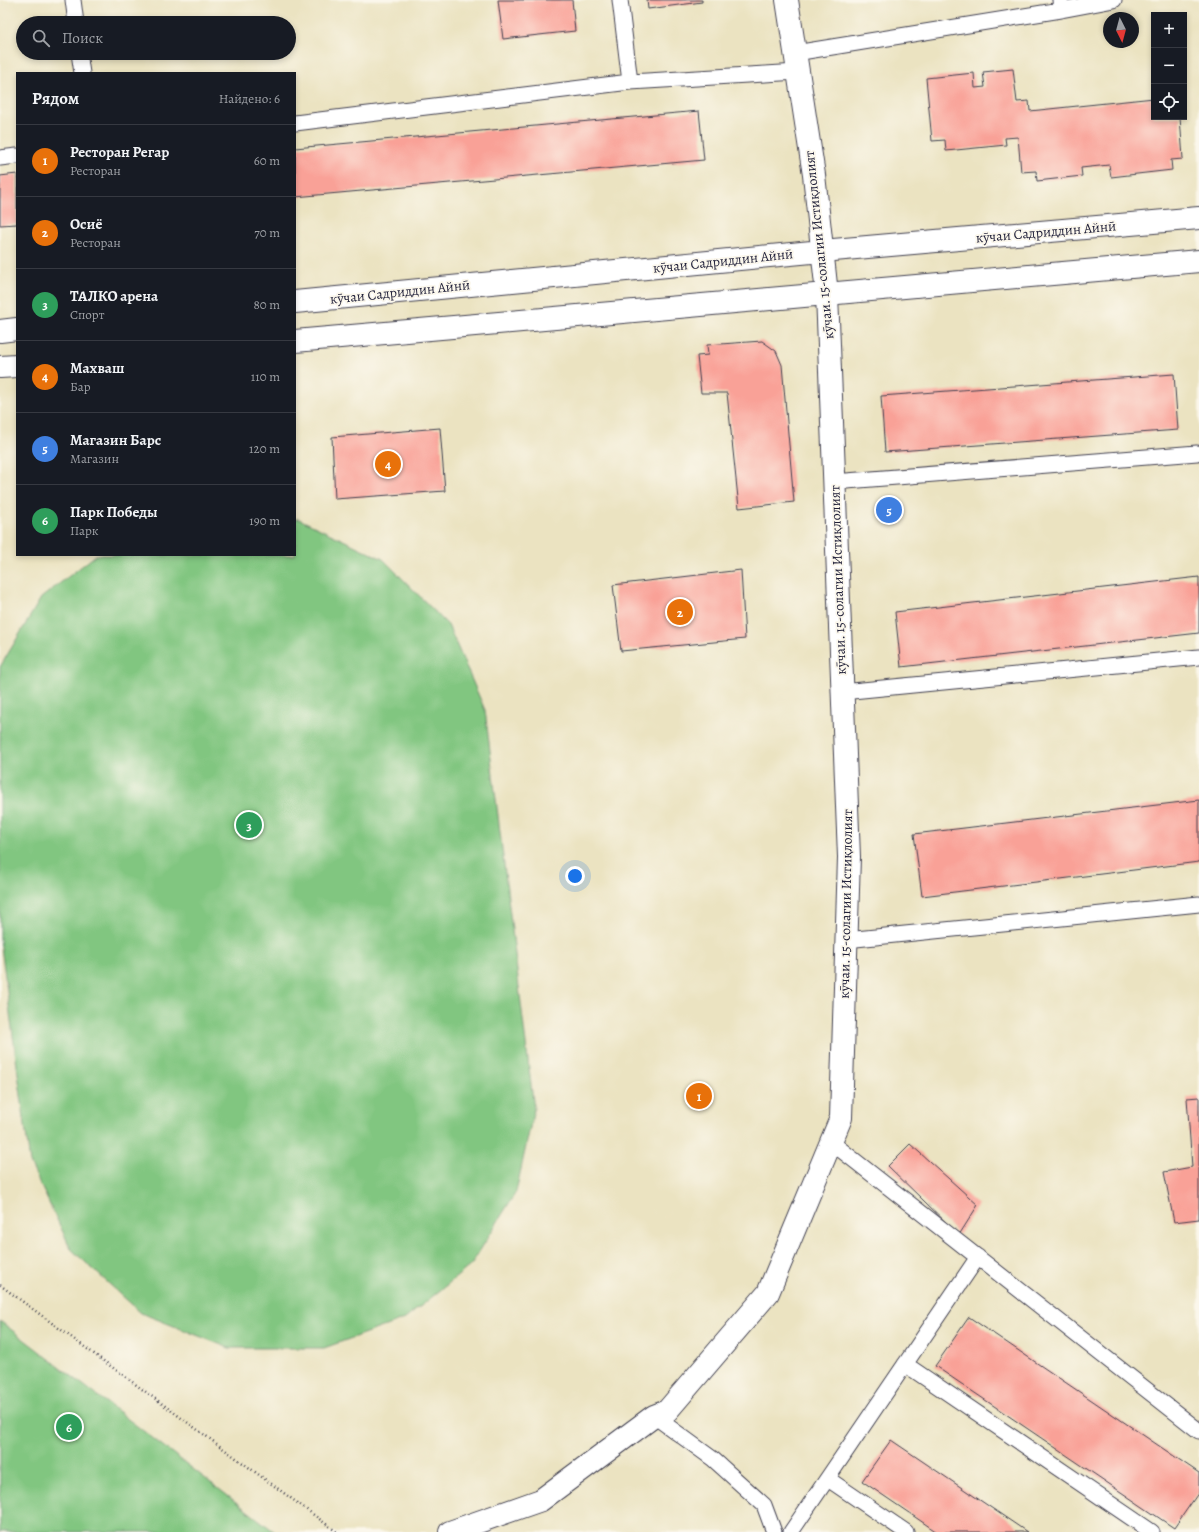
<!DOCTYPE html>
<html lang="ru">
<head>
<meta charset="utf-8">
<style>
	body { margin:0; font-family:Alegreya,serif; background:#242831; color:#f1f3f6 }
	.controls { position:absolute; right:12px; top:12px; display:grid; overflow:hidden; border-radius:0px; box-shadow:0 2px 6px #0003 }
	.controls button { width:36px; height:36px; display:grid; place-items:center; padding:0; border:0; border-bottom:1px solid #363941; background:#171b24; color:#f1f3f6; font:20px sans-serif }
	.compass { position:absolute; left:1103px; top:12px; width:36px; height:36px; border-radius:50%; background:#171b24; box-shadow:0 2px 6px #0003; rotate:174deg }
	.you { position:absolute; left:575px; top:876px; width:14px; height:14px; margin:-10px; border:3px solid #fff; border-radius:50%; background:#1a73e8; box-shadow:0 0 0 6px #1a73e833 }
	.badge { display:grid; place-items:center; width:26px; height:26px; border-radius:50%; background:#d1495b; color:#fff; font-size:13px; font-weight:700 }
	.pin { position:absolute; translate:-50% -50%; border:2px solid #fff; box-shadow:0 1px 4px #0006 }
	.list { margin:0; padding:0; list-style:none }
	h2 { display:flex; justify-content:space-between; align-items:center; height:52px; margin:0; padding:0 16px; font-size:17px }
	h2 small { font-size:13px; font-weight:400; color:#9ea1a6 }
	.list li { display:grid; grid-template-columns:26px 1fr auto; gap:12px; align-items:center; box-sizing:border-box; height:72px; padding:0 16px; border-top:1px solid #363941 }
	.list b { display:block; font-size:15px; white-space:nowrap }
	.list p { margin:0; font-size:13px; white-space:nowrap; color:#9ea1a6 }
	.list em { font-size:13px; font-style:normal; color:#9ea1a6 }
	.icon { flex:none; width:22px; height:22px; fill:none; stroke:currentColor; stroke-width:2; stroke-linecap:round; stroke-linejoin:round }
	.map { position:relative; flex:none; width:1199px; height:1532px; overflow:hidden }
	.search { position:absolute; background:#171b24; box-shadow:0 2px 6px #0003; left:16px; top:16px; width:280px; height:44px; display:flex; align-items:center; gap:10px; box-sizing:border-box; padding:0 14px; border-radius:22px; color:#9ea1a6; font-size:15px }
	.panel { position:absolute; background:#171b24; box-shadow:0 2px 6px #0003; left:16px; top:72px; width:280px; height:484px; border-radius:0px }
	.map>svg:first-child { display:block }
	.green { fill:#81c680; stroke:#52745e }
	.building { fill:#f9a197 }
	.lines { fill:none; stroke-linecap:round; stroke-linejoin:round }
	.lane-casing { stroke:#403f4f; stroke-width:17 }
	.secondary-casing { stroke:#403f4f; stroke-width:24 }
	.path { stroke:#403f4f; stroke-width:2.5; stroke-dasharray:1 3; stroke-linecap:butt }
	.lane { stroke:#fff; stroke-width:15 }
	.secondary { stroke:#fff; stroke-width:22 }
	.labels { text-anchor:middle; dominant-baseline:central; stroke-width:3.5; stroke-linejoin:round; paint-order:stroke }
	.street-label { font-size:14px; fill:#22223b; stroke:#fbf7ec }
</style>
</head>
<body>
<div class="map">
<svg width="1199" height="1532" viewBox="0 0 1199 1532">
	<rect width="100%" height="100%" fill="#fbf7ec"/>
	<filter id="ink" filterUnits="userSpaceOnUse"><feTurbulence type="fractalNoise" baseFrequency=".025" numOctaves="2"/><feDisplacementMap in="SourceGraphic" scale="8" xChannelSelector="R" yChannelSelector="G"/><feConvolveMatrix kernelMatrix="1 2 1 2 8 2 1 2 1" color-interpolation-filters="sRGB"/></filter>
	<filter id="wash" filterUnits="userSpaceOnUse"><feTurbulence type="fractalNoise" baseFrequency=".012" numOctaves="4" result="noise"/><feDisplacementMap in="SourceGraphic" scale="16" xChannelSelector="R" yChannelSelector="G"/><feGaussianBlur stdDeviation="0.9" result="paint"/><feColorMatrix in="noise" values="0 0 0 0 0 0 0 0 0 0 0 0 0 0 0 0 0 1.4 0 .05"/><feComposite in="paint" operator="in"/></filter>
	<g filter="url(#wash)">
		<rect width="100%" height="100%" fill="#ebe3c1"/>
		<path class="green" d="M 295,519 L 299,519 L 383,559 L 448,625 L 485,710 L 534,1109 L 516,1192 L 471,1265 L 405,1319 L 324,1348 L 229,1348 L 141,1313 L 71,1249 L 30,1163 L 0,939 L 0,667 L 41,598 L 96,555 L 295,555 Z
			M 0,1321 L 275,1532 L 0,1532 Z"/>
		<g id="blocks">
			<path class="building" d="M 498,0 L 572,0 L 575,31 L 503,39 Z
				M 647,0 L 702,0 L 702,2 L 648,9 Z
				M 1013,69 L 1017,102 L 1029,101 L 1030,111 L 1154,98 L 1154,117 L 1180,117 L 1183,159 L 1171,160 L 1172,170 L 1111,177 L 1109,165 L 1081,168 L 1082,176 L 1037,181 L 1036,171 L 1021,172 L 1018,137 L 1005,138 L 1006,145 L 946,151 L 945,140 L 932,141 L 926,78 L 974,73 L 975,88 L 985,87 L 983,72 Z
				M 699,111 L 704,160 L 295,197 L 295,148 Z
				M 17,174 L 17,224 L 0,225 L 0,176 Z
				M 762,341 L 776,351 L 782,365 L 794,502 L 739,508 L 727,393 L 701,393 L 697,356 L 708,355 L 707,345 Z
				M 1174,374 L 1178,430 L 885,452 L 881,396 Z
				M 440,428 L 445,491 L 335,499 L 332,437 Z
				M 741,570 L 745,639 L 621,651 L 613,585 Z
				M 1199,577 L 1199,633 L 901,667 L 895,612 Z
				M 1199,800 L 1199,862 L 922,896 L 914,834 Z
				M 1199,1097 L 1199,1219 L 1174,1222 L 1164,1172 L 1192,1167 L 1187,1098 Z
				M 910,1144 L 978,1205 L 959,1235 L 888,1166 Z
				M 969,1317 L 1199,1473 L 1199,1492 L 1174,1528 L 935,1366 Z
				M 891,1440 L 1027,1532 L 937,1532 L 862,1481 Z"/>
		</g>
	</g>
	<g filter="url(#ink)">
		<use href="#blocks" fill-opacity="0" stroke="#403f4f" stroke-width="1"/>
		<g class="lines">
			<g class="lane-casing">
				<path id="lane" d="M 73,0 L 76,23
					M 620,0 L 630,82 L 798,72
					M 1060,0 L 1061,10 L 1114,0
					M 79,53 L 82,73
					M 795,53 L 1061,10
					M 295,123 L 630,82
					M 0,158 L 17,156
					M 834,482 L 1197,453
					M 842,692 L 1199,657
					M 846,940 L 1199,904
					M 831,1142 L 1199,1431
					M 905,1364 L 1152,1532
					M 654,1416 L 713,1459 L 764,1505 L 774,1532
					M 828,1479 L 906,1532
					M 791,1532 L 978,1257"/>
			</g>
			<g class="secondary-casing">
				<path id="secondary" d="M 295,302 L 822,251 L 1199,218
					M 0,331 L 17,329
					M 295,341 L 1199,261
					M 0,367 L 17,366
					M 450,1532 L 541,1500 L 654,1416 L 667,1411 L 768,1293 L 841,1118 L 849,857 L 827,294 L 814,175 L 787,0"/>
			</g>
			<path class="path" d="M 0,1285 L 337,1532"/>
			<use href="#lane" class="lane"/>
			<use href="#secondary" class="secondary"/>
		</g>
	</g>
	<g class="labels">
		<g class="street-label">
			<text transform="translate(1046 232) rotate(-5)">кӯчаи Садриддин Айнӣ</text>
			<text transform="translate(819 245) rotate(-96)">кӯчаи. 15-солагии Истиқлолият</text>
			<text transform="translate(723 261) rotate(-6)">кӯчаи Садриддин Айнӣ</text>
			<text transform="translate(400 292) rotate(-6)">кӯчаи Садриддин Айнӣ</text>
			<text transform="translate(838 580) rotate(-92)">кӯчаи. 15-солагии Истиқлолият</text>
			<text transform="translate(846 904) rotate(-89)">кӯчаи. 15-солагии Истиқлолият</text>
		</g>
	</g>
</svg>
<div class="controls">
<button>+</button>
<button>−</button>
<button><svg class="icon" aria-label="locate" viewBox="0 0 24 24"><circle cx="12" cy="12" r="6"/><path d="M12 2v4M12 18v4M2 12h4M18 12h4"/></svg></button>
</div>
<svg class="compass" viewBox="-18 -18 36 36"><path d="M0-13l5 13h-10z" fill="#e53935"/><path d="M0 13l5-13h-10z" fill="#9ea1a6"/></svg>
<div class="you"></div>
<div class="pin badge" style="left:699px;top:1096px;background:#e8710a">1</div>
<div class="pin badge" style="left:680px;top:612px;background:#e8710a">2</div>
<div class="pin badge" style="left:249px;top:825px;background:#2e9e5b">3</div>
<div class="pin badge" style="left:388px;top:464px;background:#e8710a">4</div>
<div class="pin badge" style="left:889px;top:510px;background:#3f7fe0">5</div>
<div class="pin badge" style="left:69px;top:1427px;background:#2e9e5b">6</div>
<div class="search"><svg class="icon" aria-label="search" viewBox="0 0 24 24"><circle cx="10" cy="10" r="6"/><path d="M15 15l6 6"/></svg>Поиск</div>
<section class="panel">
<h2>Рядом<small>Найдено: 6</small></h2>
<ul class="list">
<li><span class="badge" style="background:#e8710a">1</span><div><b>Ресторан Регар</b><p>Ресторан</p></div><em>60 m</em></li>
<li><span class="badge" style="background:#e8710a">2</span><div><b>Осиё</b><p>Ресторан</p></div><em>70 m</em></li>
<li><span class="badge" style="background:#2e9e5b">3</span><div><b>ТАЛКО арена</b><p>Спорт</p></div><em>80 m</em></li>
<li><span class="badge" style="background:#e8710a">4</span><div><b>Махваш</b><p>Бар</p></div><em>110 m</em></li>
<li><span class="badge" style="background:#3f7fe0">5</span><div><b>Магазин Барс</b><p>Магазин</p></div><em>120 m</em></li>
<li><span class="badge" style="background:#2e9e5b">6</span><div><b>Парк Победы</b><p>Парк</p></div><em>190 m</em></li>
</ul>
</section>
</div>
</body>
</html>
